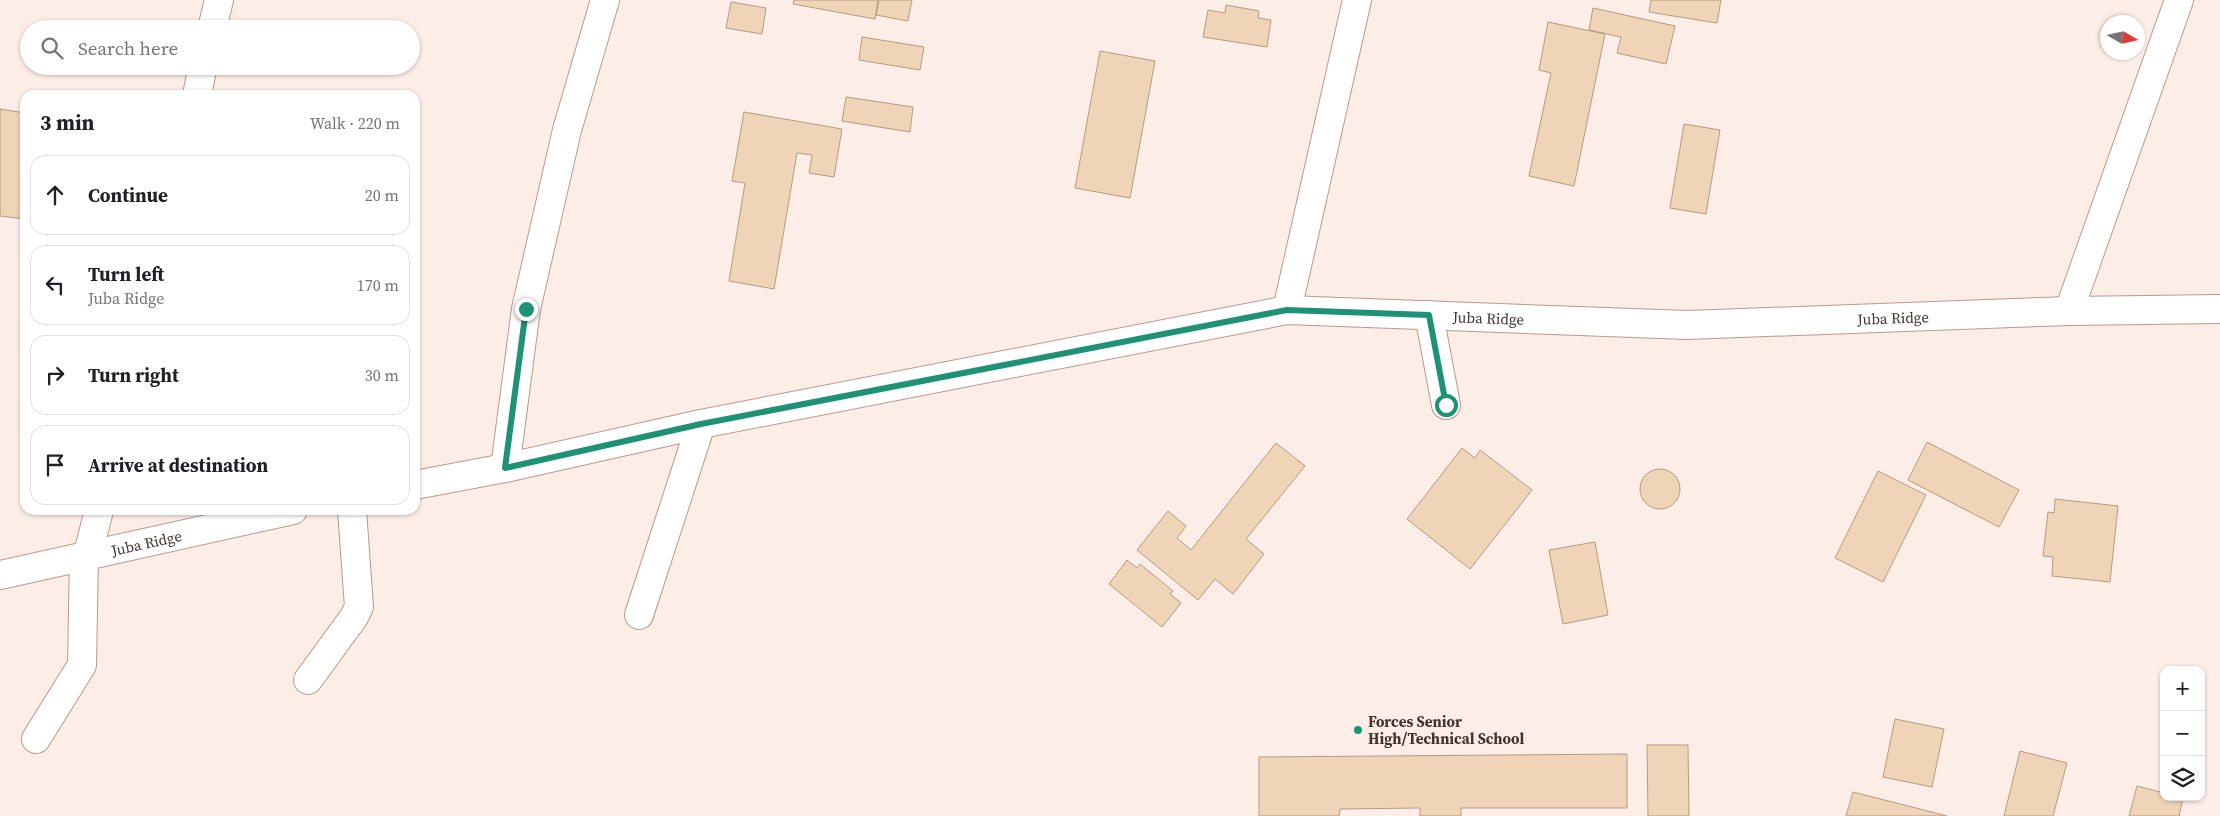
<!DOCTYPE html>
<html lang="en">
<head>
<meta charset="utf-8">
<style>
	body { margin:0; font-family:"Source Serif 4",serif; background:#f2f2f2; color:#202124 }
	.controls { position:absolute; right:15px; bottom:15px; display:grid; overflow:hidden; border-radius:10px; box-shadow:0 1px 4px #0004 }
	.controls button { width:45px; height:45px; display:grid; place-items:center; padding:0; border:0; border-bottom:1px solid #e0e0e0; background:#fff; color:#202124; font:25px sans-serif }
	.compass { position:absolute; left:2100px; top:15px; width:45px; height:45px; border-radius:50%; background:#fff; box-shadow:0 1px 4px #0004; rotate:99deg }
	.stop { position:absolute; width:15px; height:15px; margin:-11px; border:4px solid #1e9275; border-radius:50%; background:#fff }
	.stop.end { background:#1e9275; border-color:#fff; box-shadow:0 1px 5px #0008 }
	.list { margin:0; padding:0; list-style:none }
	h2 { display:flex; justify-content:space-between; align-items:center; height:65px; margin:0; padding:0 20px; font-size:21px }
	h2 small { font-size:16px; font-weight:400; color:#757577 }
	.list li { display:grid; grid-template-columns:32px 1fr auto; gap:15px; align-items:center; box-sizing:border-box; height:80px; margin:0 10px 10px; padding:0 10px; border:1px solid #e0e0e0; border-radius:15px }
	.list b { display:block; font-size:19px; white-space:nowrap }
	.list p { margin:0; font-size:16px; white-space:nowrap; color:#757577 }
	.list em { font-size:16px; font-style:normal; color:#757577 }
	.icon { flex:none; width:28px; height:28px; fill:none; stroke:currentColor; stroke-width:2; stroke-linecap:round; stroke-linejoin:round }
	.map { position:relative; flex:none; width:2220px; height:816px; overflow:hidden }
	.search { position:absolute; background:#fff; box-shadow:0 1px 4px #0004; left:20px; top:20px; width:400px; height:55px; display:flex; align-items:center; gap:12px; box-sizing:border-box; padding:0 18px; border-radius:28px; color:#757577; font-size:19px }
	.panel { position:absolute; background:#fff; box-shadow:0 1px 4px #0004; left:20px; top:90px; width:400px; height:425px; border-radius:15px }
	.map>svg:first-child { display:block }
	.building { fill:#efd4b8; stroke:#b49b80 }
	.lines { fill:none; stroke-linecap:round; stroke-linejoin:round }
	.minor-casing { stroke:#bc988a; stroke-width:30 }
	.minor { stroke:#fff; stroke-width:28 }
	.route { stroke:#1e9275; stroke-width:6 }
	.poi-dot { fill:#1e9275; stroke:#fdede7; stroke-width:2 }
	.labels { text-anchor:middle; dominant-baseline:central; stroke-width:4; stroke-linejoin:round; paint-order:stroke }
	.street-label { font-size:15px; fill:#42332e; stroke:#fdede7 }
	.poi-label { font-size:15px; font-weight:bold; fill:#42332e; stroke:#fdede7; text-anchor:start }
</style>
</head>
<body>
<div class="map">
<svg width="2220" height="816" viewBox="0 0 2220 816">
	<rect width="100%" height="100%" fill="#fdede7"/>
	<path class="building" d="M 794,0 L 878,0 L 875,19 L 793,4 Z
		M 879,0 L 912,0 L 908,21 L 876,15 Z
		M 1651,0 L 1721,0 L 1717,23 L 1649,12 Z
		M 731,2 L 766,8 L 762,34 L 726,28 Z
		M 1226,5 L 1259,11 L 1258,18 L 1271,20 L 1267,47 L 1203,37 L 1208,10 L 1225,13 Z
		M 1593,8 L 1675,26 L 1666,64 L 1617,53 L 1621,37 L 1589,30 Z
		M 1548,22 L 1605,34 L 1574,186 L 1529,176 L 1551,73 L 1539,70 Z
		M 862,37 L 924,47 L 920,70 L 859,60 Z
		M 1100,51 L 1155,61 L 1130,198 L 1075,188 Z
		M 846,97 L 913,107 L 910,132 L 842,121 Z
		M 0,109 L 25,113 L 25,219 L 0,216 Z
		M 744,112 L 842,129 L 834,177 L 809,173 L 812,155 L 797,153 L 774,289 L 729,281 L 745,183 L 732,181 Z
		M 1684,124 L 1720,130 L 1706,214 L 1670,208 Z
		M 1927,442 L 2019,490 L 1999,527 L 1908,480 Z
		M 1276,443 L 1305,466 L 1246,539 L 1264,554 L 1233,594 L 1215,579 L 1198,600 L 1137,550 L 1168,511 L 1186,526 L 1177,538 L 1191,550 Z
		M 1462,448 L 1475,458 L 1480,450 L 1532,490 L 1470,569 L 1407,519 Z
		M1640 489a20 20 0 1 1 40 0a20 20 0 1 1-40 0Z
		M 1878,471 L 1926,495 L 1883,582 L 1835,558 Z
		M 2055,499 L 2118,506 L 2110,582 L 2052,576 L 2053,557 L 2043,556 L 2048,512 L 2054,513 Z
		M 1595,542 L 1608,615 L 1563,624 L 1549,550 Z
		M 1127,560 L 1137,568 L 1140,564 L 1173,591 L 1170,594 L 1181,603 L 1162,627 L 1109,584 Z
		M 1895,719 L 1944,729 L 1932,787 L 1883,777 Z
		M 1647,745 L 1688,745 L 1689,816 L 1648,816 Z
		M 2020,751 L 2067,763 L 2053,816 L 2004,816 Z
		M 1627,754 L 1627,808 L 1461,808 L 1461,816 L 1420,816 L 1420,808 L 1340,809 L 1339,816 L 1259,816 L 1259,757 Z
		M 2137,786 L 2164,793 L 2164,797 L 2183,798 L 2179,816 L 2129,816 Z
		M 1853,792 L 1947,816 L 1846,816 Z"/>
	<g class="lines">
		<g class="minor-casing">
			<g id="minor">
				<path d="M 212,29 L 219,0"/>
				<path d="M 197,95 L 203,66"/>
				<path d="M 1287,310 L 1357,0"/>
				<path d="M 2069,311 L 2179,0"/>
				<path d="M 1429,315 L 1446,405"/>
				<path d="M 505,468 L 526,309 L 567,130 L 605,0"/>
				<path id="s1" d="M 415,485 L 505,468 L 701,424 L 1287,310 L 1687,325 L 2069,311 L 2220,309"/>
				<path d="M 88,554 L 99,510"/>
				<path id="s2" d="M 0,575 L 293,510"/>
				<path d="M 639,615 L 701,424"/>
				<path d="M 308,680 L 354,617 L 359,607 L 352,510"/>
				<path d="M 36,739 L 82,665 L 84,555"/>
			</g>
		</g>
		<use href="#minor" class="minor"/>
	</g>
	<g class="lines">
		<path class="route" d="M 526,309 L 505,468 L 701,424 L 1287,310 L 1429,315 L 1446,405"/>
	</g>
	<circle class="poi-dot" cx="1358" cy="730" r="5"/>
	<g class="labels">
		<g class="street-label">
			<text stroke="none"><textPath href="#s1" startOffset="1091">Juba Ridge</textPath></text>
			<text stroke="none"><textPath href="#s1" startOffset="1496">Juba Ridge</textPath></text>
			<text stroke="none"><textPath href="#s2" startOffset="150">Juba Ridge</textPath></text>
		</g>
		<g class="poi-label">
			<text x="1368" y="721">Forces Senior<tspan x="1368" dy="17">High/Technical School</tspan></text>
		</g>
	</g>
</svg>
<div class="controls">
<button>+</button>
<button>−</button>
<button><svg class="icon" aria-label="layers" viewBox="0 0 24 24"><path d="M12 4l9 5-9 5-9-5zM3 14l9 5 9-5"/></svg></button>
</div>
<svg class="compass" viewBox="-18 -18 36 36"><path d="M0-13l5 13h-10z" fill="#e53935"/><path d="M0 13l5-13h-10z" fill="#757577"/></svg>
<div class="stop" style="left:1446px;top:405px"></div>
<div class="stop end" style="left:526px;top:309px"></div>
<div class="search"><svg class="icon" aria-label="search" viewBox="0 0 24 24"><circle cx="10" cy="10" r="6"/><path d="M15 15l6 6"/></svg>Search here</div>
<section class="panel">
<h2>3 min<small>Walk · 220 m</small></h2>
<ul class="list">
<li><svg class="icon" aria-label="ahead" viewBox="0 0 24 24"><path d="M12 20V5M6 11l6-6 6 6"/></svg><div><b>Continue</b></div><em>20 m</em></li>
<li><svg class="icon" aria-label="left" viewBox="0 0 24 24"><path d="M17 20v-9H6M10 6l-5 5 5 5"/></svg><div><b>Turn left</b><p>Juba Ridge</p></div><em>170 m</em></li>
<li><svg class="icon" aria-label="right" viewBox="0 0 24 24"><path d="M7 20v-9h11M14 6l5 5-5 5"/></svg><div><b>Turn right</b></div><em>30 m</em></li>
<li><svg class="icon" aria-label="arrive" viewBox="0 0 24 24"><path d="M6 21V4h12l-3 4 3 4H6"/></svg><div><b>Arrive at destination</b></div></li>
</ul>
</section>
</div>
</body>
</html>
